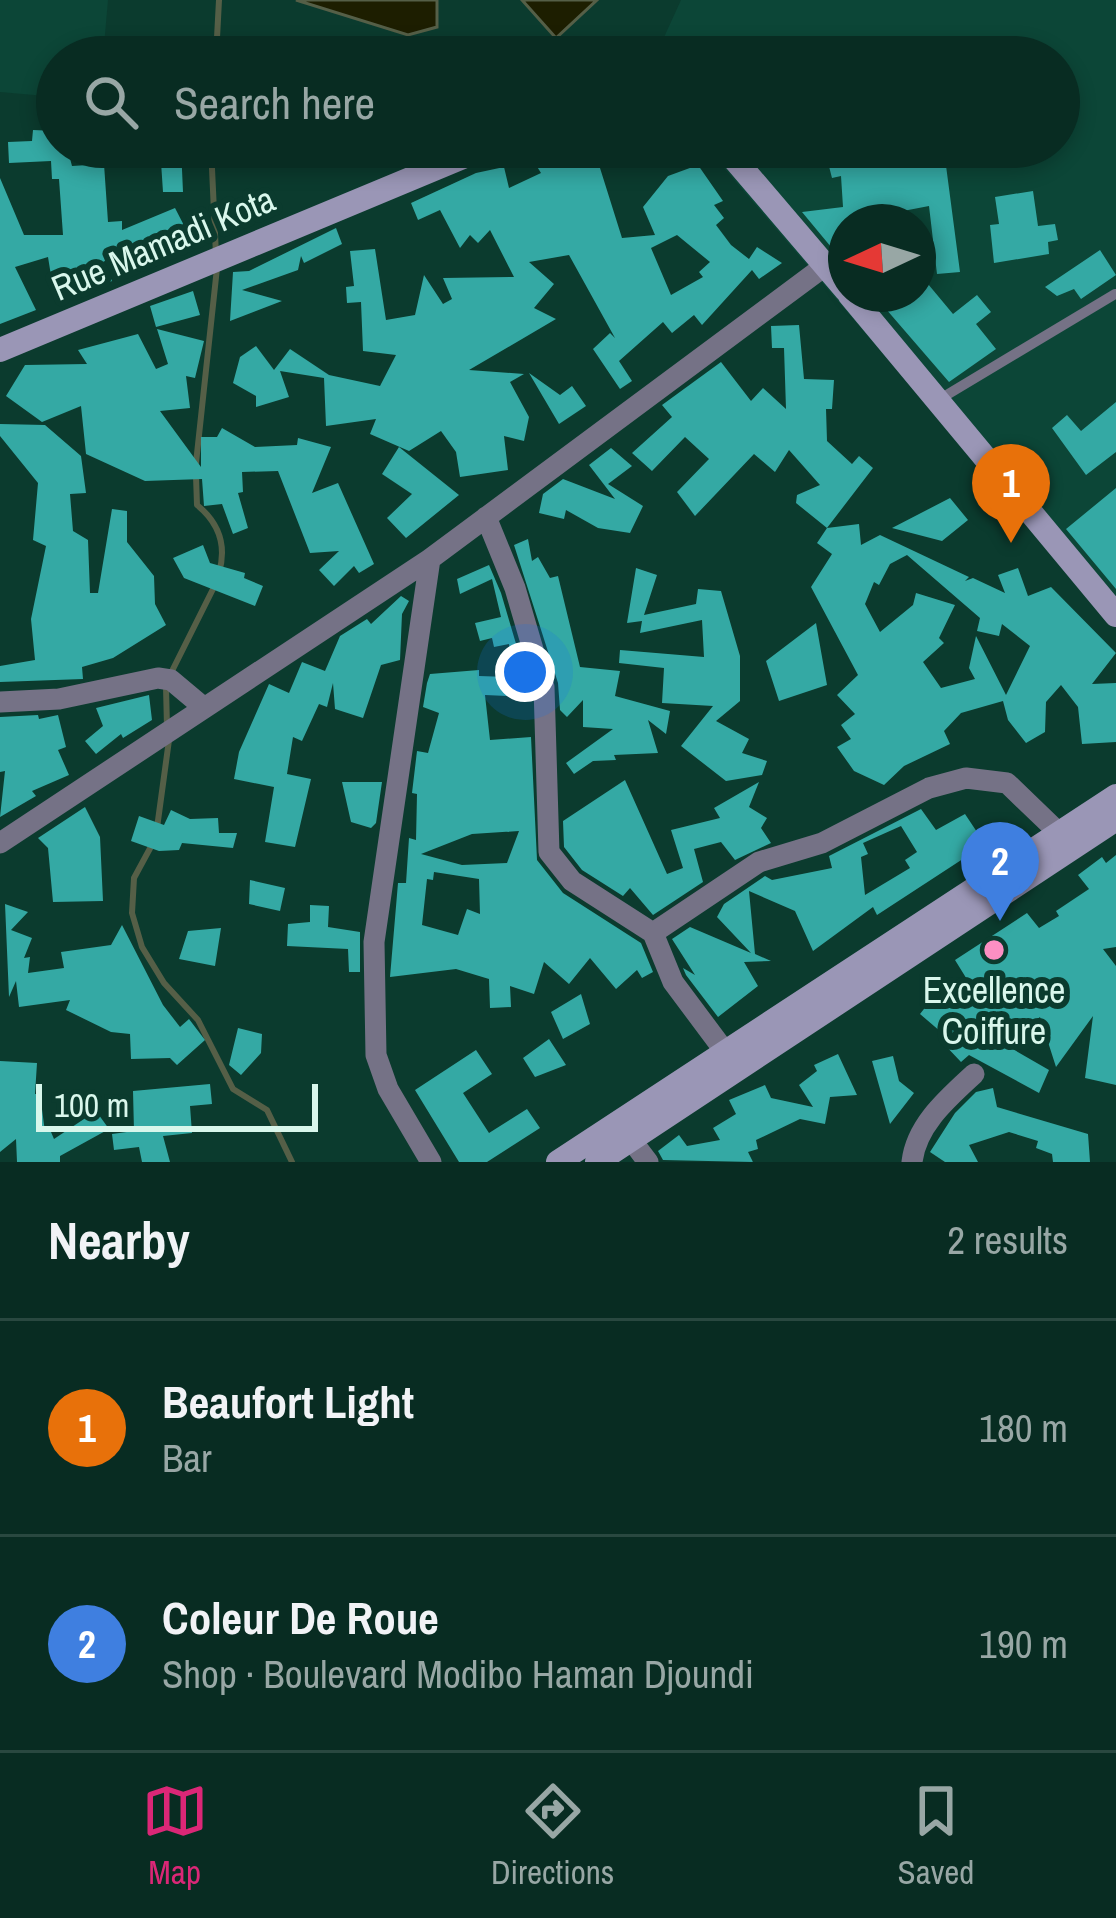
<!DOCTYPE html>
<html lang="en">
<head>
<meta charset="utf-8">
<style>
	body { margin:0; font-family:"Archivo Narrow",sans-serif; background:#16382f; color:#f1f3f6 }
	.compass { position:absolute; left:828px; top:204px; width:108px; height:108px; border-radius:50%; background:#082c22; box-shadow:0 6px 18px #0003; rotate:266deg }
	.scale { position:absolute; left:36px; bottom:30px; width:282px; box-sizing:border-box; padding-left:12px; border:6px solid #d9f7ec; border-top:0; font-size:33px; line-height:42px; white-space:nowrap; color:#d9f7ec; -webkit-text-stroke:9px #0b3b2e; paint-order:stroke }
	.you { position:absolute; left:525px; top:672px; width:42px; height:42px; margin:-30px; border:9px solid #fff; border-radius:50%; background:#1a73e8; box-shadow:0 0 0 18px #1a73e833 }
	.badge { display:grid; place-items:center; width:78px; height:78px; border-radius:50%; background:#db2777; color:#fff; font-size:39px; font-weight:700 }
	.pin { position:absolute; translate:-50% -99px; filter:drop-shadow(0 3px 6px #0008) }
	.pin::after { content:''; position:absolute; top:63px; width:42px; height:36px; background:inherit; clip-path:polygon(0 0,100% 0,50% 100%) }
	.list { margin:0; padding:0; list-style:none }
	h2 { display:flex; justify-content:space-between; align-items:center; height:156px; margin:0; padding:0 48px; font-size:51px }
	h2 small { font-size:39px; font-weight:400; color:#98a7a5 }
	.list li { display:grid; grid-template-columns:78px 1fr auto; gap:36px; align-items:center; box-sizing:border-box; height:216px; padding:0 48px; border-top:3px solid #294840 }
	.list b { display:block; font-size:45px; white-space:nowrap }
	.list p { margin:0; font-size:39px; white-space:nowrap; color:#98a7a5 }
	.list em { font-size:39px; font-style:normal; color:#98a7a5 }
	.icon { flex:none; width:66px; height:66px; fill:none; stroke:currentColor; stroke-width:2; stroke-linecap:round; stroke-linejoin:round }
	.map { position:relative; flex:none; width:1116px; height:1162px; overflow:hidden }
	.search { position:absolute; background:#082c22; box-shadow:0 6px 18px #0003; left:36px; right:36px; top:36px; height:132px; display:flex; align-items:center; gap:30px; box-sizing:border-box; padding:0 42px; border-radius:66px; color:#98a7a5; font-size:45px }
	.sheet { height:588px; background:#082c22 }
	nav { display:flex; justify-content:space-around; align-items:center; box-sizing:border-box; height:168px; border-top:3px solid #294840; background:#082c22; font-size:33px; color:#98a7a5 }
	nav a { display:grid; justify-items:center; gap:6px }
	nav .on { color:#db2777 }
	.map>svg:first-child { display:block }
	.built { fill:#0c4637; fill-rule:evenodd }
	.water { fill:#1d1e00; stroke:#555f47; stroke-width:3 }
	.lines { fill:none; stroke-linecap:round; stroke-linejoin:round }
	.stream { stroke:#555f47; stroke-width:6 }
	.building { fill:#34a9a4; fill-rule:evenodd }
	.service { stroke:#757286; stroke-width:10 }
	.minor { stroke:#757286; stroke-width:21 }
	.secondary { stroke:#9a96b6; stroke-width:24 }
	.poi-dot { fill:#fc8fc3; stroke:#0b3b2e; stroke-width:4.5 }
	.labels { text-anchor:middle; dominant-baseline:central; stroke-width:12; stroke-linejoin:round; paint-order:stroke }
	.street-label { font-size:36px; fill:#d9f7ec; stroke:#0b3b2e }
	.poi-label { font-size:36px; fill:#d9f7ec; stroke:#0b3b2e }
</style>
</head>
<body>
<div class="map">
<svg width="1116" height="1162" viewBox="0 0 1116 1162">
	<rect width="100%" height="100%" fill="#0b3b2e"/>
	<path class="built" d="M 0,0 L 108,0 L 103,57 L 57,57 L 57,97 L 0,92 Z
		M 681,0 L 1116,0 L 1116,626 L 706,147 L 1059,147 L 1059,57 L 655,57 ZM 846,222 L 918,222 L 918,294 L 846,294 Z"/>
	<path class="water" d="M 296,0 L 437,0 L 437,27 L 408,35 Z
		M 522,0 L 597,0 L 556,38 Z"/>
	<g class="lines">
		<path class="stream" d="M 216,57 L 219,0
			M 211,147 L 216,255
			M 196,463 L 217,268
			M 196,476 L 197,505 C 218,522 227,545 219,573
			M 170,675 L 215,585
			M 166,687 L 167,727
			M 157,828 L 169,740
			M 154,841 L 134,878 L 132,913 L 142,947 L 164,983 L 198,1020 L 233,1089 L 267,1110 L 292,1162"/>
	</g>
	<path class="building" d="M 33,130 L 57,131 L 57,147 L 67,147 L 72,166 L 104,164 L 108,222 L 122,221 L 122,230 L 175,208 L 192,241 L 136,264 L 131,247 L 103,262 L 112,281 L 97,288 L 53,288 L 48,257 L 15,267 L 36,310 L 0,324 L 0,178 L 24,235 L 63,235 L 59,179 L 52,179 L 51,161 L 9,163 L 8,142 L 32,141 Z
		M 160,147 L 181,147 L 183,192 L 163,192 Z
		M 577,147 L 629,147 L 631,163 L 600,168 L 622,238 L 655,235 L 643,207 L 668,176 L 698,165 L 723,201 L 714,205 L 724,218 L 716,225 L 731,245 L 749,259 L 757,247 L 782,263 L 759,279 L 752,270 L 702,325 L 694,315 L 672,333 L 663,322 L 619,361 L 632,381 L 620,389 L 593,349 L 610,333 L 615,338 L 569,255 L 529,262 L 554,284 L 534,308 L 556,319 L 469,370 L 524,374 L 510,382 L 529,417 L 524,441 L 504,436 L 508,470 L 460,477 L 456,452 L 441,431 L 409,451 L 370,434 L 376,419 L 326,426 L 324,378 L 280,371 L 289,397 L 256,407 L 256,396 L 233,383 L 240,357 L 256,346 L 274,370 L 290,349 L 329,375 L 380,386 L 396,355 L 363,351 L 361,302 L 347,303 L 346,287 L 354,286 L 350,251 L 375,249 L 386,320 L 415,315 L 424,275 L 443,304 L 452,299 L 443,278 L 514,277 L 490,230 L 478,243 L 470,235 L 460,248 L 440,210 L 418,220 L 411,203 L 476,173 L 504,167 L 509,188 L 541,173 L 536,165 L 545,160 L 580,154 ZM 677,235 L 710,262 L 699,272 L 703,277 L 671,295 L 651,248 Z
		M 824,147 L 932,147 L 935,160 L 945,158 L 960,272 L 937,274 L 929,206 L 846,222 L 846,265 L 802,212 L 843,207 L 841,176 L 832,178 Z
		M 1033,191 L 1038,226 L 1055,224 L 1058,240 L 1048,242 L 1049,254 L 994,263 L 990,225 L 999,224 L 995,197 Z
		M 336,228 L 342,244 L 304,263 L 301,256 L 298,270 L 242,290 L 282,301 L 230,321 L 233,272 L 249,271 Z
		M 1100,250 L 1116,275 L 1081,299 L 1074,289 L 1057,296 L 1045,287 Z
		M 918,272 L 953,314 L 977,295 L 991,312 L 976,324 L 996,349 L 949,382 L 873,294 L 918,294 Z
		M 193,291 L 200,315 L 156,327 L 150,306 Z
		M 799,325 L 804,379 L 834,380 L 832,409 L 826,409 L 827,441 L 852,464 L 859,456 L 873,468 L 827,528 L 796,503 L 797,495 L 820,485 L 789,450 L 775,472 L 754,454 L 695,516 L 677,492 L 709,459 L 685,437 L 652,471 L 632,453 L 672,417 L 662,405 L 721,362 L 751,401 L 763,388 L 786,409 L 784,348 L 772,348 L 771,326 Z
		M 157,329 L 204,341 L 195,378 L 186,376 L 190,408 L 160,411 L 201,467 L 201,437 L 217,437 L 222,428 L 255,447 L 297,445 L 298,438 L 331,447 L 312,493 L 338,483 L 374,564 L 359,573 L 354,566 L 334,586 L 319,570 L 339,551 L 310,553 L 278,471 L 242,472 L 243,492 L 238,493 L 248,528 L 233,534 L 222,504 L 204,506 L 202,479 L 145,481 L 86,454 L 81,406 L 42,422 L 6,396 L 25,365 L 87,364 L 78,350 L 138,334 L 156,369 L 168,364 Z
		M 529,373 L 560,395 L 572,386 L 586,406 L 559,424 Z
		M 1116,402 L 1116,452 L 1086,475 L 1052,428 L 1067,415 L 1081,431 Z
		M 0,424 L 45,425 L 81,456 L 86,493 L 70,494 L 73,531 L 88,540 L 90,593 L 98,593 L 112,509 L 127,511 L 127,542 L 154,576 L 155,604 L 166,625 L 113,658 L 82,667 L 83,679 L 0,682 L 0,666 L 35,660 L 31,619 L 46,546 L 33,540 L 38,483 L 0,436 Z
		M 399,447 L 459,495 L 406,538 L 387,518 L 412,494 L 382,474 Z
		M 611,448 L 632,466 L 608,484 L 643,506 L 630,533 L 598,528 L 566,510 L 564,519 L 539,513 L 543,494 L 563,479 L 615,499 L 589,465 Z
		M 1116,488 L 1116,589 L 1066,529 Z
		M 950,498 L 968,520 L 942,541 L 892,528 Z
		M 859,524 L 861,545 L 880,535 L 969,577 L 965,581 L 973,578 L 1005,593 L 998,575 L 1018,568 L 1028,596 L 1051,587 L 1116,653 L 1092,684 L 1116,683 L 1116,742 L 1082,744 L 1078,707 L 1061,685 L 1046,702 L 1045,732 L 1026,743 L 1008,720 L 1003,701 L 961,713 L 944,731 L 950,744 L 904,766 L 884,785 L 854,771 L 837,747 L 851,739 L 841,725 L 855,714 L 837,695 L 858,675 L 811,587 L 832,554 L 817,543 L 827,528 ZM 907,555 L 980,618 L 977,631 L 999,636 L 1002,624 L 1030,646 L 1006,695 L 976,636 L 969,668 L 975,679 L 941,688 L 923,662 L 944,643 L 939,638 L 955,605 L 916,593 L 913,605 L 880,632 L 865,604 L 874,582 L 879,585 L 890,564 Z
		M 528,539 L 532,561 L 538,557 L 550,578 L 558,576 L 580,667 L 620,671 L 615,696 L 670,711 L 666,734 L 648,720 L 658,753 L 614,755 L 616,760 L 593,761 L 574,774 L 566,763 L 613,729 L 583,727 L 583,700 L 567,717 L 560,710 L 558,683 L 514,545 Z
		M 203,545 L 210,563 L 245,573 L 244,578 L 263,586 L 255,606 L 184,578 L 173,558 Z
		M 489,565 L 501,593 L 522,664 L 512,665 L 509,644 L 494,647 L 492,638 L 480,641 L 475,623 L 501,617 L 492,579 L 460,594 L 457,579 Z
		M 636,568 L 657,575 L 644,615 L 696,604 L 698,589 L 721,591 L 740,656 L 740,701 L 716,721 L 749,739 L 742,753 L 767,761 L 762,775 L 726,781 L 681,746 L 713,706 L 662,703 L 664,668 L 619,663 L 620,650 L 704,657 L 702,620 L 640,633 L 642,621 L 627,623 Z
		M 401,596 L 409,601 L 402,614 L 400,660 L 381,665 L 363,718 L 335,709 L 333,683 L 327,707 L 319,704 L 302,741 L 293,737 L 287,774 L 311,779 L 295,847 L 265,842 L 274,787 L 234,779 L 239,752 L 269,684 L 289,693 L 302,662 L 325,671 L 340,636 L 367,619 L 371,624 Z
		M 816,623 L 827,685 L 779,701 L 766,661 Z
		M 479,670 L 479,676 L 508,677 L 507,696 L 485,695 L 490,740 L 531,737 L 537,860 L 563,893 L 641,943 L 653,972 L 642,978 L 637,970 L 616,989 L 590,958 L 569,984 L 544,962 L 534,994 L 510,986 L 511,1007 L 490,1008 L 489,979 L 456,969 L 390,977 L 398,883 L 406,883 L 409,838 L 416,840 L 417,794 L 412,793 L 417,751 L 428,753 L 439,713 L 423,707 L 427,683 L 430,674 ZM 519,831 L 507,863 L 462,865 L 421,854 L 472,834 ZM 434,872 L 479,879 L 480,914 L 467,909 L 458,935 L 422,925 L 427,879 L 433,880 Z
		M 149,695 L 152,720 L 123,738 L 121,734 L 96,754 L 85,741 L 103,726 L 96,708 Z
		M 38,715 L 39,719 L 58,715 L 66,747 L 58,750 L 69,775 L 32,791 L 36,796 L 0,817 L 5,771 L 0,772 L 0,717 Z
		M 625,780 L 667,874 L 683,868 L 671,830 L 720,818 L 714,808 L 759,782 L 749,807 L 767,818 L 761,828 L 771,843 L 735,860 L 721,842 L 694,849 L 703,882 L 653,915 L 630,888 L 623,896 L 582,870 L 564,847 L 563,821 Z
		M 342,782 L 382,782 L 376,823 L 371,828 L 351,822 Z
		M 85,807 L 100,837 L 103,901 L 53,902 L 48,848 L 38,838 Z
		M 921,809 L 936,830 L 965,814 L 981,838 L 968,847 L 972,853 L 877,915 L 873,907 L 813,951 L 795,911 L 749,891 L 755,954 L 771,961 L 744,962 L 758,986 L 718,1017 L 686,975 L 683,968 L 695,975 L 672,939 L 690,927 L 751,953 L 717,917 L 724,904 L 765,876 L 772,880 L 832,868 L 829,856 ZM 901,826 L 917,852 L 905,860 L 910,868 L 865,895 L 861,857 L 868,854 L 863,843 Z
		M 171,810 L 190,819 L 218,818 L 219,833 L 237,833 L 233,848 L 182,843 L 179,850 L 159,851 L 131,841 L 139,816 L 164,825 Z
		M 1116,855 L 1116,947 L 1103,949 L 1116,966 L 1116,1085 L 1085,1078 L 1093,1016 L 1056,1067 L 1040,1017 L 1004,1044 L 1049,1070 L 1039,1093 L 969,1055 L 961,1062 L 943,1043 L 948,1038 L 920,1014 L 931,1000 L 941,1008 L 968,981 L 955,960 L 1027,913 L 1039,928 L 1059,916 L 1056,911 L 1089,889 L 1078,875 L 1102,857 L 1106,863 Z
		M 250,880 L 285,888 L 280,911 L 249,904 Z
		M 5,904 L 28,912 L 11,930 L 32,938 L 24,958 L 30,957 L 28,973 L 64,968 L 61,952 L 111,945 L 122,925 L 163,1005 L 180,1027 L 189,1019 L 205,1040 L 177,1065 L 170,1058 L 131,1059 L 130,1034 L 111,1032 L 66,1010 L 70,1000 L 19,1007 L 16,981 L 9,997 Z
		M 310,905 L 329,906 L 328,927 L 360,932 L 360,972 L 349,972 L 348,949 L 287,946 L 288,924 L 310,922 Z
		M 221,928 L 215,966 L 179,959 L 188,931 Z
		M 581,994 L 590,1024 L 563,1039 L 551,1012 Z
		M 238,1028 L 262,1034 L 261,1053 L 241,1075 L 229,1065 Z
		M 549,1039 L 566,1065 L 535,1077 L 523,1058 Z
		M 476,1050 L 492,1074 L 463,1093 L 489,1133 L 527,1109 L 540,1128 L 487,1162 L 459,1162 L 415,1090 Z
		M 838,1054 L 857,1095 L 830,1097 L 825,1124 L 800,1119 L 756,1140 L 758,1149 L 748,1152 L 753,1162 L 663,1160 L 658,1151 L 679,1135 L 687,1146 L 720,1140 L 713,1128 L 736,1114 L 729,1100 L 765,1085 L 771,1098 L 813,1107 L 799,1085 L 817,1071 L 814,1065 Z
		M 893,1056 L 899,1081 L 914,1093 L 890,1124 L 872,1061 Z
		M 0,1061 L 37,1063 L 35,1094 L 40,1094 L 45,1132 L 51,1132 L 54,1139 L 96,1111 L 109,1129 L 60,1156 L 60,1162 L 17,1162 L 16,1139 L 0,1152 Z
		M 210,1084 L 212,1104 L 190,1106 L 192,1133 L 163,1136 L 170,1162 L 142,1162 L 139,1147 L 114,1150 L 112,1134 L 134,1131 L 133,1091 Z
		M 993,1088 L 997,1107 L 1088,1134 L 1090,1162 L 1053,1162 L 1052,1154 L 1036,1148 L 1038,1141 L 1009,1132 L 969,1145 L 978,1162 L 945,1162 L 930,1152 L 955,1113 L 976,1092 Z"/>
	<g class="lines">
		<path class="service" d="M 940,399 L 1115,294"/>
		<path class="minor" d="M 486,517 L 515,588 L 544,687 L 549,852 L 572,881 L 653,933 L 673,982 L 726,1053
			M 430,559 L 374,942 L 376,1055 L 388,1089 L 431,1162
			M 0,702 L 59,699 L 158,678 L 171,680 L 202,706
			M 0,843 L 430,559 L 826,265
			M 653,933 L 759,862 L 822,843 L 929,788 L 966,778 L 1007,783 L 1059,833
			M 623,1129 L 648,1162
			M 912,1162 C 916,1125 948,1098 974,1074"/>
		<path class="secondary" d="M 724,147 L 846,290
			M 849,294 L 1116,615
			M 0,350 L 487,147
			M 558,1162 L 1116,796
			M 597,1162 L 1116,819"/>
	</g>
	<circle class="poi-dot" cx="994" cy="950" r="12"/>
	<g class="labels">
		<g class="street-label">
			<text transform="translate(163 243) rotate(-23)">Rue Mamadi Kota</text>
		</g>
		<g class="poi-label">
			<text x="994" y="990">Excellence<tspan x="994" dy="41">Coiffure</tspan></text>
		</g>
	</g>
</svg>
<svg class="compass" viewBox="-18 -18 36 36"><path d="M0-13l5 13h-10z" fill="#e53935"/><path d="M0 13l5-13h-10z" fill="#98a7a5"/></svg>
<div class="scale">100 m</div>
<div class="you"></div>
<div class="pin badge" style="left:1011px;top:543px;background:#e8710a">1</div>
<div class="pin badge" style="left:1000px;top:921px;background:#3f7fe0">2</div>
<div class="search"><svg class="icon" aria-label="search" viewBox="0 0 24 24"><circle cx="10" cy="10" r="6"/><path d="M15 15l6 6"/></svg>Search here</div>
</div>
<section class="sheet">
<h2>Nearby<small>2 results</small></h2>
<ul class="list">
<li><span class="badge" style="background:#e8710a">1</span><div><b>Beaufort Light</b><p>Bar</p></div><em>180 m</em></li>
<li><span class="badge" style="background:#3f7fe0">2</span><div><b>Coleur De Roue</b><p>Shop · Boulevard Modibo Haman Djoundi</p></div><em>190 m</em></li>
</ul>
</section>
<nav>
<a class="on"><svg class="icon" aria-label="map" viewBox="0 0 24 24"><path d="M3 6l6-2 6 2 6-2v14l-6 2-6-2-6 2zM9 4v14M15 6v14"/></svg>Map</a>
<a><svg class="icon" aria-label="directions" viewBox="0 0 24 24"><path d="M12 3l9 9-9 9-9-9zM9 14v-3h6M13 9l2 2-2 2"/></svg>Directions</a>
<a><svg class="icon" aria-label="saved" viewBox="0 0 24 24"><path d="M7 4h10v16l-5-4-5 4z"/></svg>Saved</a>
</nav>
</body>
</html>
